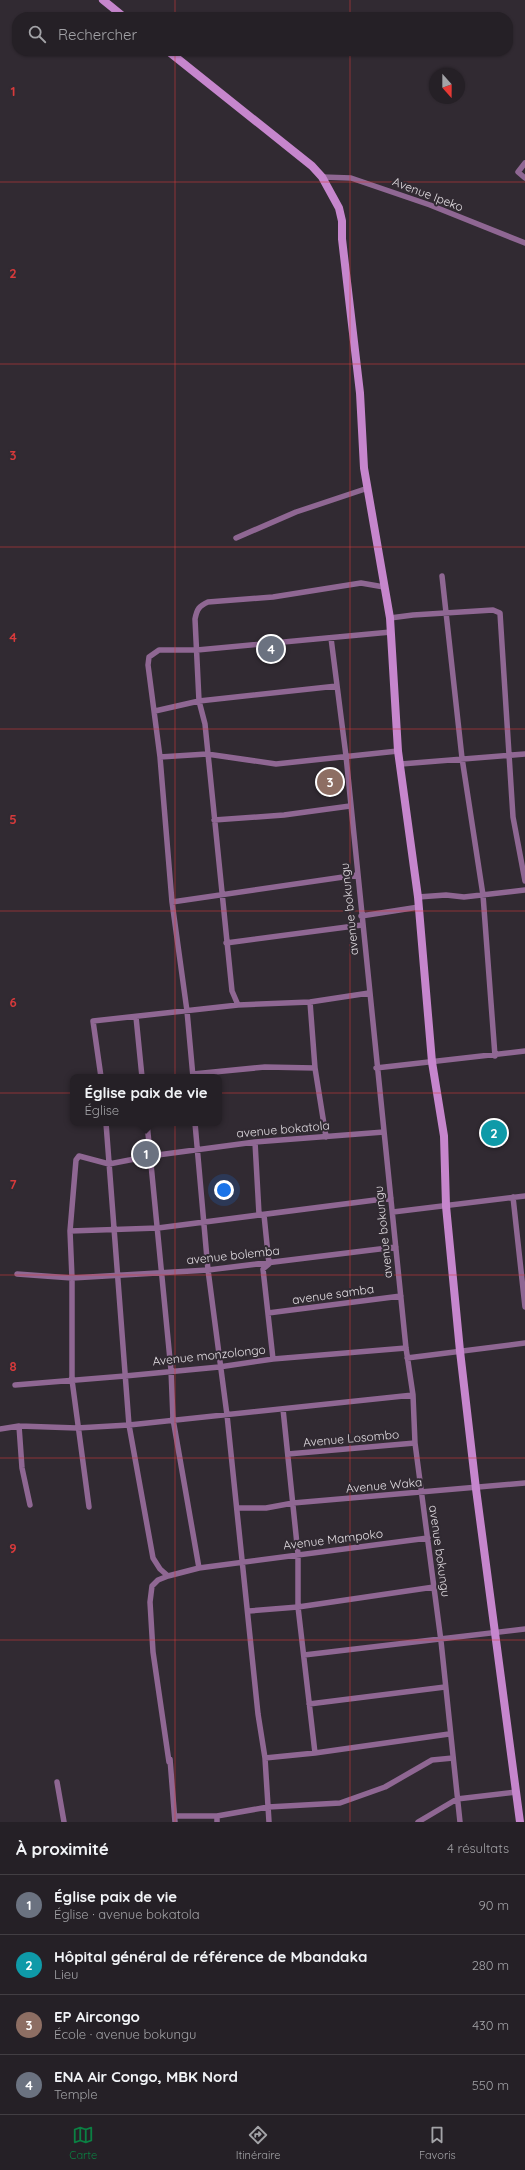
<!DOCTYPE html>
<html lang="fr">
<head>
<meta charset="utf-8">
<style>
	body { margin:0; font-family:Quicksand,sans-serif; background:#2d282e; color:#f1f3f6 }
	.compass { position:absolute; left:429px; top:68px; width:36px; height:36px; border-radius:50%; background:#252026; box-shadow:0 1px 3px #0004; rotate:159deg }
	.you { position:absolute; left:224px; top:1190px; width:14px; height:14px; margin:-10px; border:3px solid #fff; border-radius:50%; background:#1a73e8; box-shadow:0 0 0 6px #1a73e833 }
	.badge { display:grid; place-items:center; width:26px; height:26px; border-radius:50%; background:#0b8043; color:#fff; font-size:13px; font-weight:700 }
	.pin { position:absolute; translate:-50% -50%; border:2px solid #fff; box-shadow:0 1px 4px #0006 }
	.popup { position:absolute; left:70px; top:1074px; width:152px; height:52px; box-sizing:border-box; display:grid; place-content:center; border-radius:8px; background:#252026; filter:drop-shadow(0 1px 3px #0005); font-size:13px; white-space:nowrap; color:#a3a3a7 }
	.popup b { font-size:15px; color:#f1f3f6 }
	.popup::after { content:''; position:absolute; left:50%; top:100%; margin-left:-8px; border:8px solid transparent; border-top-color:#252026 }
	.list { margin:0; padding:0; list-style:none }
	h2 { display:flex; justify-content:space-between; align-items:center; height:52px; margin:0; padding:0 16px; font-size:17px }
	h2 small { font-size:13px; font-weight:400; color:#a3a3a7 }
	.list li { display:grid; grid-template-columns:26px 1fr auto; gap:12px; align-items:center; box-sizing:border-box; height:60px; padding:0 16px; border-top:1px solid #423e43 }
	.list b { display:block; font-size:15px; white-space:nowrap }
	.list p { margin:0; font-size:13px; white-space:nowrap; color:#a3a3a7 }
	.list em { font-size:13px; font-style:normal; color:#a3a3a7 }
	.icon { flex:none; width:22px; height:22px; fill:none; stroke:currentColor; stroke-width:2; stroke-linecap:round; stroke-linejoin:round }
	.map { position:relative; flex:none; width:525px; height:1822px; overflow:hidden }
	.search { position:absolute; background:#252026; box-shadow:0 1px 3px #0004; left:12px; right:12px; top:12px; height:44px; display:flex; align-items:center; gap:10px; box-sizing:border-box; padding:0 14px; border-radius:16px; color:#a3a3a7; font-size:15px }
	.sheet { height:292px; background:#252026 }
	nav { display:flex; justify-content:space-around; align-items:center; box-sizing:border-box; height:56px; border-top:1px solid #423e43; background:#252026; font-size:11px; color:#a3a3a7 }
	nav a { display:grid; justify-items:center; gap:2px }
	nav .on { color:#0b8043 }
	.map>svg:first-child { display:block }
	.lines { fill:none; stroke-linecap:round; stroke-linejoin:round }
	.street { stroke:#8f6793; stroke-width:5.5 }
	.secondary { stroke:#c686cd; stroke-width:8 }
	.grid { fill:none; stroke:#d73a3b; stroke-width:1; stroke-opacity:0.55 }
	.labels { text-anchor:middle; dominant-baseline:central; stroke-width:4; stroke-linejoin:round; paint-order:stroke }
	.street-label { font-size:12px; fill:#e2dde2; stroke:#312a32 }
	.grid-label { font-size:13px; text-anchor:middle; font-weight:bold; fill:#d73a3b; stroke:#312a32; stroke-width:4; stroke-linejoin:round; paint-order:stroke }
</style>
</head>
<body>
<div class="map">
<svg width="525" height="1822" viewBox="0 0 525 1822">
	<rect width="100%" height="100%" fill="#312a32"/>
	<g class="lines">
		<path class="street" d="M 525,163 L 518,172 L 525,178
			M 322,177 L 351,178 L 430,205 L 525,243
			M 236,538 L 296,512 L 368,488
			M 442,576 L 462,758 L 483,895 L 495,1056
			M 390,618 L 413,615 L 493,610 L 500,613 L 513,817 L 525,881
			M 331,638 L 346,756 L 406,1348 L 413,1395 L 415,1443 L 441,1641 L 460,1822
			M 155,711 L 199,701 L 337,686
			M 160,757 L 207,754 L 276,764 L 398,751
			M 401,764 L 525,754
			M 214,820 L 284,815 L 350,806
			M 418,897 L 446,895 L 464,897 L 525,890
			M 172,902 L 357,875
			M 361,916 L 419,907
			M 226,943 L 362,925
			M 310,1002 L 315,1068 L 326,1137
			M 238,1005 L 232,991 L 205,724 L 199,701 L 195,619 C 197,609 199,606 208,602 L 273,597 L 361,583 L 384,587
			M 136,1017 L 142,1077
			M 376,1068 L 525,1051
			M 193,1074 L 265,1067 L 315,1068
			M 101,1077 L 93,1021 L 238,1005 L 310,1002 L 369,993
			M 193,1077 L 187,1011 L 172,902 L 160,757 L 148,665 L 149,657 L 159,650 L 197,650 L 391,632
			M 106,1123 L 129,1425 L 153,1558 L 160,1569 L 168,1576 L 199,1568 L 428,1538
			M 147,1123 L 171,1370 L 173,1419 L 199,1568
			M 195,1123 L 208,1270 L 227,1415 L 258,1714 L 265,1758 L 269,1822
			M 255,1142 L 259,1214
			M 513,1197 L 525,1307
			M 393,1212 L 525,1196
			M 264,1215 L 269,1264 L 263,1269 L 273,1359
			M 70,1231 L 158,1228 L 391,1198
			M 17,1274 L 72,1278 L 70,1231 L 76,1160 L 79,1156 L 109,1164 L 150,1156 L 255,1142 L 384,1132
			M 268,1313 L 401,1296
			M 407,1358 L 525,1343
			M 15,1385 L 125,1376 L 219,1367 L 273,1359 L 406,1348
			M 283,1409 L 298,1554 L 298,1607 L 315,1753
			M 19,1426 L 77,1428 L 129,1425 L 413,1395
			M 0,1429 L 19,1426 L 22,1468 L 30,1505
			M 288,1454 L 415,1443
			M 89,1507 L 72,1380 L 72,1278 L 208,1270 L 396,1247
			M 237,1508 L 266,1508 L 293,1503 L 525,1483
			M 168,1576 L 158,1580 L 152,1586 L 150,1602 L 153,1652 L 169,1762
			M 249,1611 L 298,1607 L 434,1587
			M 304,1655 L 525,1629
			M 309,1704 L 445,1687
			M 265,1758 L 315,1753 L 449,1734
			M 170,1759 L 175,1822
			M 57,1782 L 64,1822
			M 175,1816 L 217,1816 L 268,1807 L 340,1803 L 385,1787 L 432,1760 L 453,1758
			M 217,1816 L 217,1822
			M 418,1822 L 457,1799 L 516,1792"/>
		<path class="secondary" d="M 103,0 L 124,17
			M 168,51 L 312,166 L 322,177 L 339,208 L 342,221 L 342,239 L 360,393 L 364,468 L 390,618 L 398,751 L 418,897 L 432,1062 L 444,1136 L 446,1206 L 460,1351 L 476,1489 L 520,1822"/>
	</g>
	<path class="grid" d="M 175,0 L 175,17M 350,0 L 350,17M 175,51 L 175,1822M 350,51 L 350,1822M 0,182 L 525,182M 0,364 L 525,364M 0,547 L 525,547M 0,729 L 525,729M 0,911 L 525,911M 0,1093 L 525,1093M 0,1275 L 525,1275M 0,1458 L 525,1458M 0,1640 L 525,1640"/>
	<g class="labels">
		<g class="street-label">
			<text transform="translate(428 194) rotate(21)">Avenue Ipeko</text>
			<text transform="translate(349 909) rotate(-96)">avenue bokungu</text>
			<text transform="translate(283 1129) rotate(-5)">avenue bokatola</text>
			<text transform="translate(383 1232) rotate(-96)">avenue bokungu</text>
			<text transform="translate(233 1255) rotate(-6)">avenue bolemba</text>
			<text transform="translate(333 1294) rotate(-8)">avenue samba</text>
			<text transform="translate(209 1355) rotate(-6)">Avenue monzolongo</text>
			<text transform="translate(351 1438) rotate(-5)">Avenue Losombo</text>
			<text transform="translate(384 1485) rotate(-5)">Avenue Waka</text>
			<text transform="translate(333 1539) rotate(-7)">Avenue Mampoko</text>
			<text transform="translate(440 1551) rotate(82)">avenue bokungu</text>
		</g>
	</g>
	<g class="grid-label">
		<text x="13" y="96">1</text>
		<text x="13" y="278">2</text>
		<text x="13" y="460">3</text>
		<text x="13" y="642">4</text>
		<text x="13" y="824">5</text>
		<text x="13" y="1007">6</text>
		<text x="13" y="1189">7</text>
		<text x="13" y="1371">8</text>
		<text x="13" y="1553">9</text>
	</g>
</svg>
<svg class="compass" viewBox="-18 -18 36 36"><path d="M0-13l5 13h-10z" fill="#e53935"/><path d="M0 13l5-13h-10z" fill="#a3a3a7"/></svg>
<div class="you"></div>
<div class="pin badge" style="left:146px;top:1154px;background:#6b7280">1</div>
<div class="popup"><b>Église paix de vie</b>Église</div>
<div class="pin badge" style="left:494px;top:1133px;background:#0f9aa8">2</div>
<div class="pin badge" style="left:330px;top:782px;background:#8d6e63">3</div>
<div class="pin badge" style="left:271px;top:649px;background:#6b7280">4</div>
<div class="search"><svg class="icon" aria-label="search" viewBox="0 0 24 24"><circle cx="10" cy="10" r="6"/><path d="M15 15l6 6"/></svg>Rechercher</div>
</div>
<section class="sheet">
<h2>À proximité<small>4 résultats</small></h2>
<ul class="list">
<li><span class="badge" style="background:#6b7280">1</span><div><b>Église paix de vie</b><p>Église · avenue bokatola</p></div><em>90 m</em></li>
<li><span class="badge" style="background:#0f9aa8">2</span><div><b>Hôpital général de référence de Mbandaka</b><p>Lieu</p></div><em>280 m</em></li>
<li><span class="badge" style="background:#8d6e63">3</span><div><b>EP Aircongo</b><p>École · avenue bokungu</p></div><em>430 m</em></li>
<li><span class="badge" style="background:#6b7280">4</span><div><b>ENA Air Congo, MBK Nord</b><p>Temple</p></div><em>550 m</em></li>
</ul>
</section>
<nav>
<a class="on"><svg class="icon" aria-label="map" viewBox="0 0 24 24"><path d="M3 6l6-2 6 2 6-2v14l-6 2-6-2-6 2zM9 4v14M15 6v14"/></svg>Carte</a>
<a><svg class="icon" aria-label="directions" viewBox="0 0 24 24"><path d="M12 3l9 9-9 9-9-9zM9 14v-3h6M13 9l2 2-2 2"/></svg>Itinéraire</a>
<a><svg class="icon" aria-label="saved" viewBox="0 0 24 24"><path d="M7 4h10v16l-5-4-5 4z"/></svg>Favoris</a>
</nav>
</body>
</html>
